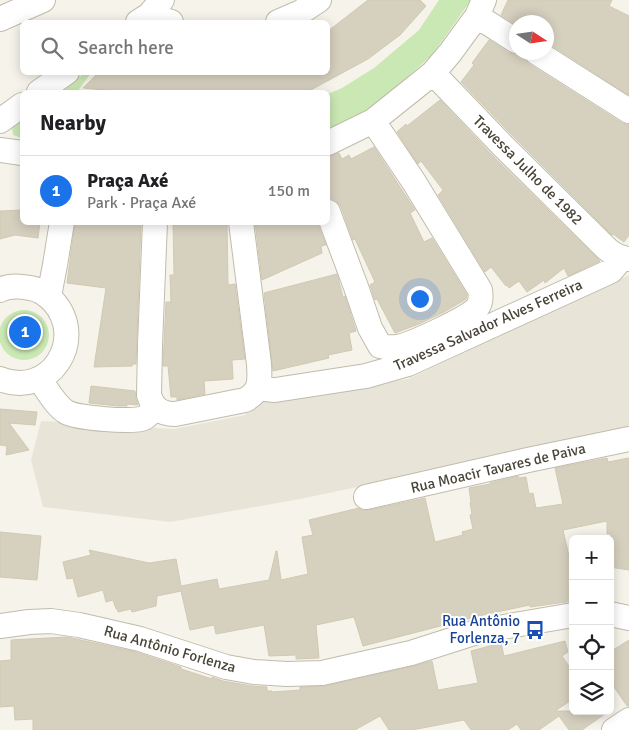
<!DOCTYPE html>
<html lang="en">
<head>
<meta charset="utf-8">
<style>
	body { margin:0; font-family:Signika,sans-serif; background:#f6f6f6; color:#202124 }
	.controls { position:absolute; right:15px; bottom:15px; display:grid; overflow:hidden; border-radius:8px; box-shadow:0 2px 12px #0003 }
	.controls button { width:45px; height:45px; display:grid; place-items:center; padding:0; border:0; border-bottom:1px solid #e0e0e0; background:#fff; color:#202124; font:25px sans-serif }
	.compass { position:absolute; left:509px; top:15px; width:45px; height:45px; border-radius:50%; background:#fff; box-shadow:0 2px 12px #0003; rotate:102deg }
	.you { position:absolute; left:419px; top:298px; width:18px; height:18px; margin:-12px; border:4px solid #fff; border-radius:50%; background:#1a73e8; box-shadow:0 0 0 8px #1a73e833 }
	.badge { display:grid; place-items:center; width:32px; height:32px; border-radius:50%; background:#1a73e8; color:#fff; font-size:16px; font-weight:700 }
	.pin { position:absolute; translate:-50% -50%; border:2px solid #fff; box-shadow:0 1px 5px #0006 }
	.list { margin:0; padding:0; list-style:none }
	h2 { display:flex; justify-content:space-between; align-items:center; height:65px; margin:0; padding:0 20px; font-size:21px }
	h2 small { font-size:16px; font-weight:400; color:#757577 }
	.list li { display:grid; grid-template-columns:32px 1fr auto; gap:15px; align-items:center; box-sizing:border-box; height:70px; padding:0 20px; border-top:1px solid #e0e0e0 }
	.list b { display:block; font-size:19px; white-space:nowrap }
	.list p { margin:0; font-size:16px; white-space:nowrap; color:#757577 }
	.list em { font-size:16px; font-style:normal; color:#757577 }
	.icon { flex:none; width:28px; height:28px; fill:none; stroke:currentColor; stroke-width:2; stroke-linecap:round; stroke-linejoin:round }
	.map { position:relative; flex:none; width:629px; height:730px; overflow:hidden }
	.search { position:absolute; background:#fff; box-shadow:0 2px 12px #0003; left:20px; top:20px; width:310px; height:55px; display:flex; align-items:center; gap:12px; box-sizing:border-box; padding:0 18px; border-radius:8px; color:#757577; font-size:19px }
	.panel { position:absolute; background:#fff; box-shadow:0 2px 12px #0003; left:20px; top:90px; width:310px; height:135px; border-radius:8px }
	.map>svg:first-child { display:block }
	.residential { fill:#e8e5d8 }
	.park { fill:#cae8b4 }
	.building { fill:#d6d0bf; stroke:#d1c9b3 }
	.lines { fill:none; stroke-linecap:round; stroke-linejoin:round }
	.minor-casing { stroke:#c0bcac; stroke-width:26 }
	.minor { stroke:#fff; stroke-width:24 }
	.labels { text-anchor:middle; dominant-baseline:central; stroke-width:4; stroke-linejoin:round; paint-order:stroke }
	.street-label { font-size:15px; fill:#494438; stroke:#fff }
	.transit-label { font-size:15px; fill:#164399; stroke:#fff; text-anchor:end }
</style>
</head>
<body>
<div class="map">
<svg width="629" height="730" viewBox="0 0 629 730">
	<rect width="100%" height="100%" fill="#f5f3ea"/>
	<path class="residential" d="M 629,275 L 629,430 L 300,499 L 170,522 L 43,507 L 31,460 L 41,421 L 174,429 L 245,415 L 257,402 L 408,379 Z"/>
	<path class="park" d="M 439,0 L 471,0 L 432,55 L 391,92 L 360,117 L 328,131 L 328,94 L 342,88 L 374,68 L 419,30 Z
		M 86,72 L 91,73 L 77,92 L 60,92 Z
		M 22,120 L 22,138 L 13,135 L 12,127 Z
		M-1 335a25 25 0 1 1 50 0a25 25 0 1 1-50 0Z"/>
	<path class="building" d="M 368,0 L 420,0 L 426,6 L 400,35 L 368,59 L 307,92 L 125,92 L 83,88 L 99,72 L 328,72 L 328,31 Z
		M 508,0 L 612,0 L 609,6 L 629,16 L 629,95 L 546,42 L 546,22 L 516,22 L 516,25 L 501,15 Z
		M 489,40 L 509,53 L 516,55 L 522,53 L 524,59 L 529,64 L 622,123 L 629,125 L 629,235 L 624,242 L 613,234 L 612,235 L 512,135 L 461,82 L 474,65 L 472,63 Z
		M 440,100 L 492,155 L 600,261 L 568,276 L 564,268 L 545,283 L 544,280 L 527,292 L 519,281 L 509,288 L 507,285 L 506,286 L 491,267 L 485,272 L 438,195 L 443,190 L 421,161 L 418,164 L 397,132 L 406,124 L 407,126 Z
		M 374,147 L 415,210 L 410,213 L 424,242 L 432,238 L 467,295 L 466,299 L 463,301 L 444,312 L 419,324 L 395,333 L 377,299 L 375,300 L 370,285 L 375,282 L 355,239 L 353,240 L 341,207 L 336,201 L 330,198 L 328,192 L 328,157 L 339,153 L 342,159 L 349,155 L 351,159 Z
		M 22,210 L 22,222 L 40,222 L 38,238 L 15,235 L 0,239 L 0,211 Z
		M 75,222 L 141,222 L 136,364 L 133,364 L 132,366 L 94,367 L 106,288 L 67,283 Z
		M 173,222 L 227,222 L 228,285 L 235,284 L 245,359 L 232,360 L 233,379 L 204,381 L 205,394 L 177,400 L 177,397 L 171,397 L 168,366 L 163,366 L 166,302 L 171,302 L 170,275 L 174,275 Z
		M 255,222 L 317,222 L 326,245 L 321,246 L 322,253 L 262,280 Z
		M 337,274 L 343,297 L 345,296 L 356,331 L 349,333 L 352,350 L 328,355 L 329,358 L 273,371 L 264,293 Z
		M 91,386 L 135,391 L 136,399 L 138,405 L 127,404 L 127,406 L 118,406 L 89,403 Z
		M 0,409 L 37,412 L 35,425 L 9,423 L 29,450 L 6,455 L 7,446 L 0,445 Z
		M 607,458 L 608,462 L 629,458 L 629,570 L 610,567 L 611,534 L 607,534 L 607,521 L 563,530 L 573,574 L 573,601 L 530,607 L 530,605 L 487,614 L 363,646 L 354,617 L 316,625 L 319,658 L 296,659 L 296,655 L 269,656 L 264,625 L 216,634 L 214,625 L 190,630 L 181,591 L 157,596 L 156,606 L 132,612 L 131,609 L 118,612 L 117,608 L 116,609 L 113,600 L 106,602 L 103,590 L 78,597 L 73,578 L 67,579 L 63,562 L 91,555 L 89,550 L 149,563 L 176,559 L 181,586 L 217,579 L 219,589 L 269,580 L 276,551 L 277,551 L 281,580 L 308,574 L 302,537 L 313,535 L 309,520 L 359,508 L 362,510 L 369,510 L 425,498 L 435,542 L 463,535 L 462,532 L 473,529 L 470,515 L 472,514 L 470,503 L 471,502 L 469,488 L 490,484 L 490,483 L 518,476 L 519,478 L 526,477 L 529,494 L 533,493 L 536,508 L 563,504 L 555,468 Z
		M 0,532 L 41,536 L 37,580 L 0,577 Z
		M 67,637 L 136,652 L 181,667 L 181,669 L 212,679 L 212,677 L 223,681 L 252,686 L 267,687 L 267,691 L 272,691 L 272,692 L 300,690 L 300,687 L 325,686 L 414,666 L 432,661 L 438,690 L 478,683 L 471,651 L 501,643 L 504,656 L 565,641 L 568,652 L 562,656 L 573,672 L 573,699 L 555,711 L 609,711 L 582,730 L 569,730 L 559,716 L 539,730 L 521,730 L 517,724 L 508,730 L 471,730 L 464,720 L 412,730 L 389,730 L 380,716 L 355,730 L 33,730 L 33,719 L 15,720 L 14,706 L 0,707 L 0,661 L 11,660 L 11,640 Z
		M 629,640 L 629,706 L 627,706 L 610,681 L 610,652 Z"/>
	<g class="lines">
		<g class="minor-casing">
			<path id="minor" d="M 149,15 L 171,22
				M 477,16 L 516,41
				M 0,19 L 43,0
				M 138,22 L 149,15 L 162,0
				M 278,22 L 301,12 L 319,0
				M 536,52 L 629,111
				M 433,73 L 502,145 L 607,249 C 614,255 620,258 629,259
				M 39,92 L 67,72
				M 0,121 L 22,105
				M 328,143 L 373,121 L 433,73 L 450,53 L 477,16 L 484,0
				M 0,150 L 22,153
				M 328,212 L 356,287 L 370,328 L 380,346 C 385,347 390,348 396,347 C 409,346 468,318 477,308 C 481,303 481,296 480,290 L 414,182 L 373,121
				M 155,222 L 150,345 L 149,395 C 153,408 161,414 175,414 L 245,400 C 261,391 260,381 259,364 L 241,222
				M 0,290 C 9,285 20,286 30,288 C 39,289 47,295 53,301 C 88,340 49,399 0,379
				M 49,296 L 55,265 L 62,222
				M 39,379 C 47,389 55,405 66,412 C 77,418 133,423 144,418 C 148,416 152,411 155,407
				M 258,388 L 275,390 L 366,376 L 408,364 L 611,271 L 622,258
				M 366,497 L 528,460 L 629,439
				M 610,614 L 629,618
				M 0,626 L 29,622 L 51,621 L 79,625 L 140,639 L 226,667 L 254,672 L 287,674 L 322,673 L 411,653 L 480,631 L 573,615
				M 614,730 L 629,720"/>
		</g>
		<use href="#minor" class="minor"/>
	</g>
	<defs>
		<g id="bus-bare" transform="scale(1.5)"><path d="M-5-6H5V4H4V6H2V4H-2V6H-4V4H-5ZM-3.5-4V0h7V-4ZM-3.5 1.2v1.5H-2V1.2ZM2 1.2v1.5H3.5V1.2Z" fill="#1a4fb4" stroke="#fff" stroke-width="2.5" paint-order="stroke"/></g>
	</defs>
	<g fill-rule="evenodd">
		<use href="#bus-bare" x="535" y="630"/>
	</g>
	<g class="labels">
		<g class="street-label">
			<text transform="translate(528 170) rotate(45)">Travessa Julho de 1982</text>
			<text transform="translate(488 325) rotate(-24)">Travessa Salvador Alves Ferreira</text>
			<text transform="translate(498 468) rotate(-13)">Rua Moacir Tavares de Paiva</text>
			<text transform="translate(170 649) rotate(16)">Rua Antônio Forlenza</text>
		</g>
		<g class="transit-label">
			<text x="520" y="621">Rua Antônio<tspan x="520" dy="17">Forlenza, 7</tspan></text>
		</g>
	</g>
</svg>
<div class="controls">
<button>+</button>
<button>−</button>
<button><svg class="icon" aria-label="locate" viewBox="0 0 24 24"><circle cx="12" cy="12" r="6"/><path d="M12 2v4M12 18v4M2 12h4M18 12h4"/></svg></button>
<button><svg class="icon" aria-label="layers" viewBox="0 0 24 24"><path d="M12 4l9 5-9 5-9-5zM3 14l9 5 9-5"/></svg></button>
</div>
<svg class="compass" viewBox="-18 -18 36 36"><path d="M0-13l5 13h-10z" fill="#e53935"/><path d="M0 13l5-13h-10z" fill="#757577"/></svg>
<div class="you"></div>
<div class="pin badge" style="left:25px;top:332px">1</div>
<div class="search"><svg class="icon" aria-label="search" viewBox="0 0 24 24"><circle cx="10" cy="10" r="6"/><path d="M15 15l6 6"/></svg>Search here</div>
<section class="panel">
<h2>Nearby<small></small></h2>
<ul class="list">
<li><span class="badge">1</span><div><b>Praça Axé</b><p>Park · Praça Axé</p></div><em>150 m</em></li>
</ul>
</section>
</div>
</body>
</html>
